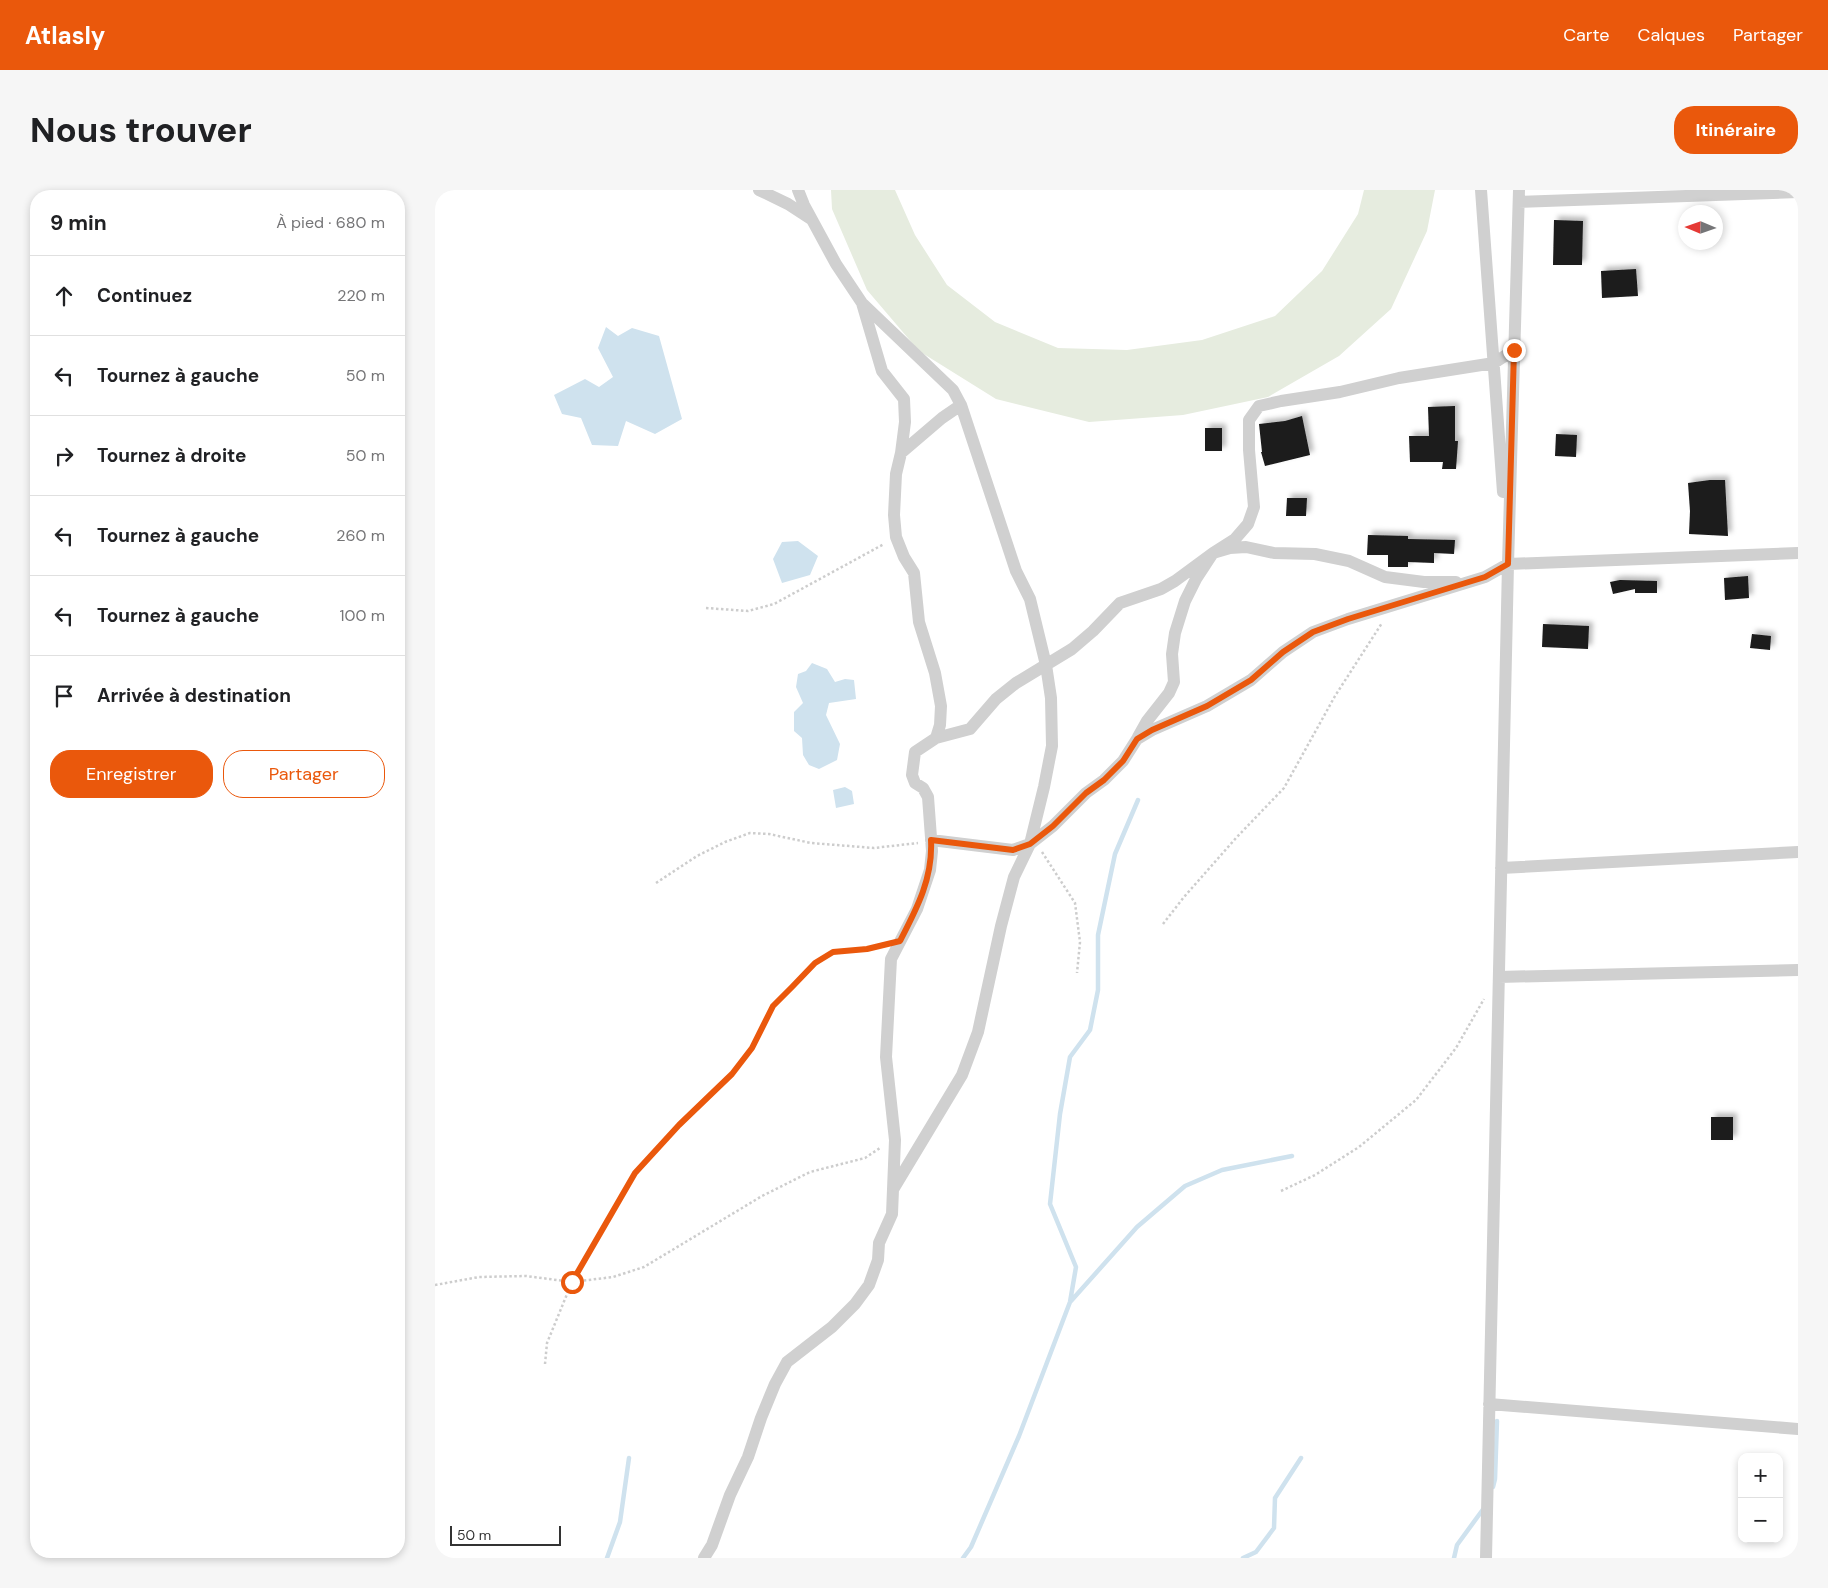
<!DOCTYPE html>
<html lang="fr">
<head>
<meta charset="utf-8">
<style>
	body { margin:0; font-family:"DM Sans",sans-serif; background:#f6f6f6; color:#202124 }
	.controls { position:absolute; right:15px; bottom:15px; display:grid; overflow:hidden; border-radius:10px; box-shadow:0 2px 8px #0003 }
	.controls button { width:45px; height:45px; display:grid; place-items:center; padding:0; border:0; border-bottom:1px solid #e0e0e0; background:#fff; color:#202124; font:25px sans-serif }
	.compass { position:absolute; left:1243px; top:15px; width:45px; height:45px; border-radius:50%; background:#fff; box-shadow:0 2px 8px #0003; rotate:272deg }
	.scale { position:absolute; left:15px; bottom:12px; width:111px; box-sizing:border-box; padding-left:5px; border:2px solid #333; border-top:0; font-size:14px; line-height:18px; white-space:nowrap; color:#333; -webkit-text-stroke:4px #fff; paint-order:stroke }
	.stop { position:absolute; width:15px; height:15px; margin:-11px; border:4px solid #ea580c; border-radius:50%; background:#fff }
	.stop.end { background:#ea580c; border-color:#fff; box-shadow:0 1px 5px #0008 }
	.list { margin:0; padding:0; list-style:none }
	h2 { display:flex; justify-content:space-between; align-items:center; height:65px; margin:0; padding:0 20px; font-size:21px }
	h2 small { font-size:16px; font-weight:400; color:#757577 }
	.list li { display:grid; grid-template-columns:32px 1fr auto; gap:15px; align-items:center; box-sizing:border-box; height:80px; padding:0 20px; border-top:1px solid #e0e0e0 }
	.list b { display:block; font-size:19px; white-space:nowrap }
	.list em { font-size:16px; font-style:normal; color:#757577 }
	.actions { display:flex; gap:10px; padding:15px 20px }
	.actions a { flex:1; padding:11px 0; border:1px solid #ea580c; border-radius:20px; text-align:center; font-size:18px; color:#ea580c }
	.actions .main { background:#ea580c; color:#fff }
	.icon { flex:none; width:28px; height:28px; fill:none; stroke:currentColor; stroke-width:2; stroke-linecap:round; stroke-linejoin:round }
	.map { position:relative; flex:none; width:1363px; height:1368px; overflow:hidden; border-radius:20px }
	header { display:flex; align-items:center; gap:30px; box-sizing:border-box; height:70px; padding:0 25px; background:#ea580c; color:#fff }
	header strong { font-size:24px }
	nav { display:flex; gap:28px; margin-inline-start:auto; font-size:18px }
	.intro { display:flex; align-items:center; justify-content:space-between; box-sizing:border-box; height:120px; padding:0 30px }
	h1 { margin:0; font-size:35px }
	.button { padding:12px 22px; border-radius:20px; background:#ea580c; color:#fff; font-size:18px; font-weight:700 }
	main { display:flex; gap:30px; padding:0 30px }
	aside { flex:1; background:#fff; border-radius:20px; box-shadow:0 2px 8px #0003 }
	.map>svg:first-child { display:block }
	.green { fill:#e6ecdf }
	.water { fill:#cfe2ee }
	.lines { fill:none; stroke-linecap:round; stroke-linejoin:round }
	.stream { stroke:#cfe2ee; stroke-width:4.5 }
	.building { fill:#1a1a1a; filter:url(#shadow) }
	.path { stroke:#cdcdcd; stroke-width:2.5; stroke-dasharray:2.5 2.5; stroke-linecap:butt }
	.street { stroke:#d0d0d0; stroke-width:12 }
	.route { stroke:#ea580c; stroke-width:6 }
</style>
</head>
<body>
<header>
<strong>Atlasly</strong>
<nav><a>Carte</a><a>Calques</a><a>Partager</a></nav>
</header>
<div class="intro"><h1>Nous trouver</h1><a class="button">Itinéraire</a></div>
<main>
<aside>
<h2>9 min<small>À pied · 680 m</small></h2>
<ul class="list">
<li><svg class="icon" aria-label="ahead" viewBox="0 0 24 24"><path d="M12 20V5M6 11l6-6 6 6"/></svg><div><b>Continuez</b></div><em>220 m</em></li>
<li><svg class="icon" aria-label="left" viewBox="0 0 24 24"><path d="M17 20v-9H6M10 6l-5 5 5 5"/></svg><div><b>Tournez à gauche</b></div><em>50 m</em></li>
<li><svg class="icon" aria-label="right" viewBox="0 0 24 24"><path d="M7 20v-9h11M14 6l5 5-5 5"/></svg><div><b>Tournez à droite</b></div><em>50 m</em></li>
<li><svg class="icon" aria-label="left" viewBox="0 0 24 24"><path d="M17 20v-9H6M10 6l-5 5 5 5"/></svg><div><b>Tournez à gauche</b></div><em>260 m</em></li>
<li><svg class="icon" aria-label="left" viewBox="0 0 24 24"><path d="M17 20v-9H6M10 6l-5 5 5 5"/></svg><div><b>Tournez à gauche</b></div><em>100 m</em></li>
<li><svg class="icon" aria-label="arrive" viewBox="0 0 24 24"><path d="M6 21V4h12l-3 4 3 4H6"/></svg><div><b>Arrivée à destination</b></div></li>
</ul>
<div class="actions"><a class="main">Enregistrer</a><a>Partager</a></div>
</aside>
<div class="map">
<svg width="1363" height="1368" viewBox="0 0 1363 1368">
	<defs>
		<filter id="shadow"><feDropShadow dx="4" dy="-4" stdDeviation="2.5" flood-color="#0004"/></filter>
	</defs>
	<rect width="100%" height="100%" fill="#fff"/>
	<path class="green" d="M 396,0 L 460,0 L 480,45 L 512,95 L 560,132 L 623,158 L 692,160 L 767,150 L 840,126 L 887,81 L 923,24 L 929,0 L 1000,0 L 992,41 L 956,119 L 904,166 L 833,207 L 748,225 L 654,232 L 561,209 L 484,161 L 432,100 L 397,19 Z"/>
	<path class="water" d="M 171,137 L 183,146 L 197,138 L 224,146 L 247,229 L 220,244 L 191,231 L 183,256 L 157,255 L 146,228 L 127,224 L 119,205 L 150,189 L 164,197 L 178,187 L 163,158 Z
		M 363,351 L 383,366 L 375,385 L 347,393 L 338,369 L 347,352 Z
		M 377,473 L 392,479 L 400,492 L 410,489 L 419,490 L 421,509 L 394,513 L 391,525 L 405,554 L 402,570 L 384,579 L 374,575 L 368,565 L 367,548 L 359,541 L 359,522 L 368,513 L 361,497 L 363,484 L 371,481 Z
		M 410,597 L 417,601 L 419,614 L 401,618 L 398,600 Z"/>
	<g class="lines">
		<path class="stream" d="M 636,1111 L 702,1037 L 750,996 L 787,980 L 857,966
			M 1058,1297 L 1060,1289 L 1062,1231
			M 172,1368 L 185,1332 L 194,1268
			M 528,1368 L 536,1357 L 584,1246 L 635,1112 L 641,1077 L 615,1014 L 625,924 L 635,867 L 655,840 L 663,800 L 663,745 L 680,664 L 703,610
			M 808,1368 L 821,1362 L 839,1338 L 840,1308 L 866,1268
			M 1019,1368 L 1022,1355 L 1049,1318"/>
	</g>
	<path class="building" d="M 1119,30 L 1148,31 L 1147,75 L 1118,75 Z
		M 1201,79 L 1203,106 L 1167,108 L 1166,81 Z
		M 1020,216 L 1020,251 L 1023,251 L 1021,279 L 1007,279 L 1008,272 L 975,272 L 974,246 L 994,246 L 993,217 Z
		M 867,226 L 875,265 L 830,276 L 826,262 L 827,262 L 824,234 L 850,231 Z
		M 770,238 L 787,238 L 787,261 L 770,261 Z
		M 1121,244 L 1142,245 L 1141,267 L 1120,266 Z
		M 1275,290 L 1290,290 L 1293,346 L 1254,344 L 1255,321 L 1253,293 Z
		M 852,308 L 872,308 L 871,326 L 851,326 Z
		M 933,345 L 973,346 L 973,349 L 1020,350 L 1019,364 L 999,363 L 999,373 L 973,372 L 973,377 L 953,377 L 953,365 L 932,365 Z
		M 1313,386 L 1314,408 L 1290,410 L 1289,388 Z
		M 1185,390 L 1222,391 L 1222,403 L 1200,403 L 1200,399 L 1178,404 L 1175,392 Z
		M 1108,434 L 1154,436 L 1153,459 L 1107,457 Z
		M 1317,444 L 1336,446 L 1335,460 L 1315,458 Z
		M 1276,927 L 1298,927 L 1298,950 L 1276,950 Z"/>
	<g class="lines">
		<path class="path" d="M 271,418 L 313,421 L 339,414 L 449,354
			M 607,662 L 640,713 L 645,752 L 642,783
			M 221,693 L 262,666 L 290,652 L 315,643 L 334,644 L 376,653 L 439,658 L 483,653
			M 728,734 L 749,707 L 801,648 L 849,598 L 900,506 L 947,433
			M 846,1001 L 880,985 L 924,957 L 981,910 L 1021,858 L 1049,809
			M 0,1095 L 44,1087 L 91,1086 L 137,1092 L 178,1087 L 209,1077 L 327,1006 L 375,982 L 430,968 L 445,958
			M 110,1174 L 112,1153 L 137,1092 L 201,983 L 244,935 L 297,885 L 317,858 L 338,816 L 380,773 L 398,762 L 432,759 L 449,755"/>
		<path class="street" d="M 324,0 L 353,14 L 376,29
			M 363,0 L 369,15 L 401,74 L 427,113 L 518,200 L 526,215 L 581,381 L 595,409 L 611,475 L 616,508 L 617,556 L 609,597 L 595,654 L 579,687 L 566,736 L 543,842 L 527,885 L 459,998
			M 1046,0 L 1068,302
			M 1084,12 L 1363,2
			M 466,263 L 507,228 L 526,215
			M 703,547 L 712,531 L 734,503 L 739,492 L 737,464 L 740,443 L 750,411 L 761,389 L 778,363 L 800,349 L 813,334 L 819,317 L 814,260 L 814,230 L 824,216 L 846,211 L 905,202 L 964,188 L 1059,173 L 1079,160
			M 501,548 L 535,539 L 561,509 L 581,493 L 637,459 L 658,441 L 685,413 L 726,399 L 740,391 L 778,363 L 795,358 L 811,357 L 839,363 L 880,364 L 914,371 L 950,387 L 989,392 L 1021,392
			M 496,650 L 578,660 L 595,654 L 618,636 L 651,603 L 669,590 L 688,571 L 702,549 L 717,540 L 772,516 L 816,490 L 848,462 L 878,442 L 913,429 L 1050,387 L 1073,374 L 1363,363
			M 1066,678 L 1363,662
			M 1064,787 L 1363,780
			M 1054,1214 L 1363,1239
			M 269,1368 L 277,1355 L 295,1305 L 313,1267 L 326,1228 L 340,1194 L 352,1172 L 397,1137 L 420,1114 L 434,1095 L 443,1070 L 444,1053 L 457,1024 L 460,950 L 451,867 L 456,769 L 482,719 L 495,680 L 497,661 L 493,607 L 488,598 L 480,593 L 477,585 L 480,562 L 501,548 L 505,535 L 506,516 L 500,483 L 484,432 L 479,383 L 469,367 L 461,347 L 459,325 L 461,284 L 466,263 L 470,232 L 469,209 L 447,181 L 427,113
			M 1051,1368 L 1073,374 L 1084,0"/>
	</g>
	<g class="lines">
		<path class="route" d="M 137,1092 L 200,983 L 244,935 L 297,884 L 317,858 L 338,816 L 357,797 L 380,773 L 398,762 L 432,759 L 465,751 C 482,718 498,688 496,650 L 578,660 L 595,654 L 618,636 L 651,603 L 669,590 L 688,571 L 702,549 L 717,540 L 772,516 L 816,490 L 848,462 L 878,442 L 913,429 L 1050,387 L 1073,374 L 1079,160"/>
	</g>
</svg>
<div class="controls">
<button>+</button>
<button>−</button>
</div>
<svg class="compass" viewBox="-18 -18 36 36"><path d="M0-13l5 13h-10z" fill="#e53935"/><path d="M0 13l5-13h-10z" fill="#757577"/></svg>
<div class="scale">50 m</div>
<div class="stop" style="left:137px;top:1092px"></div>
<div class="stop end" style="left:1079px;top:160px"></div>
</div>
</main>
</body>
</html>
